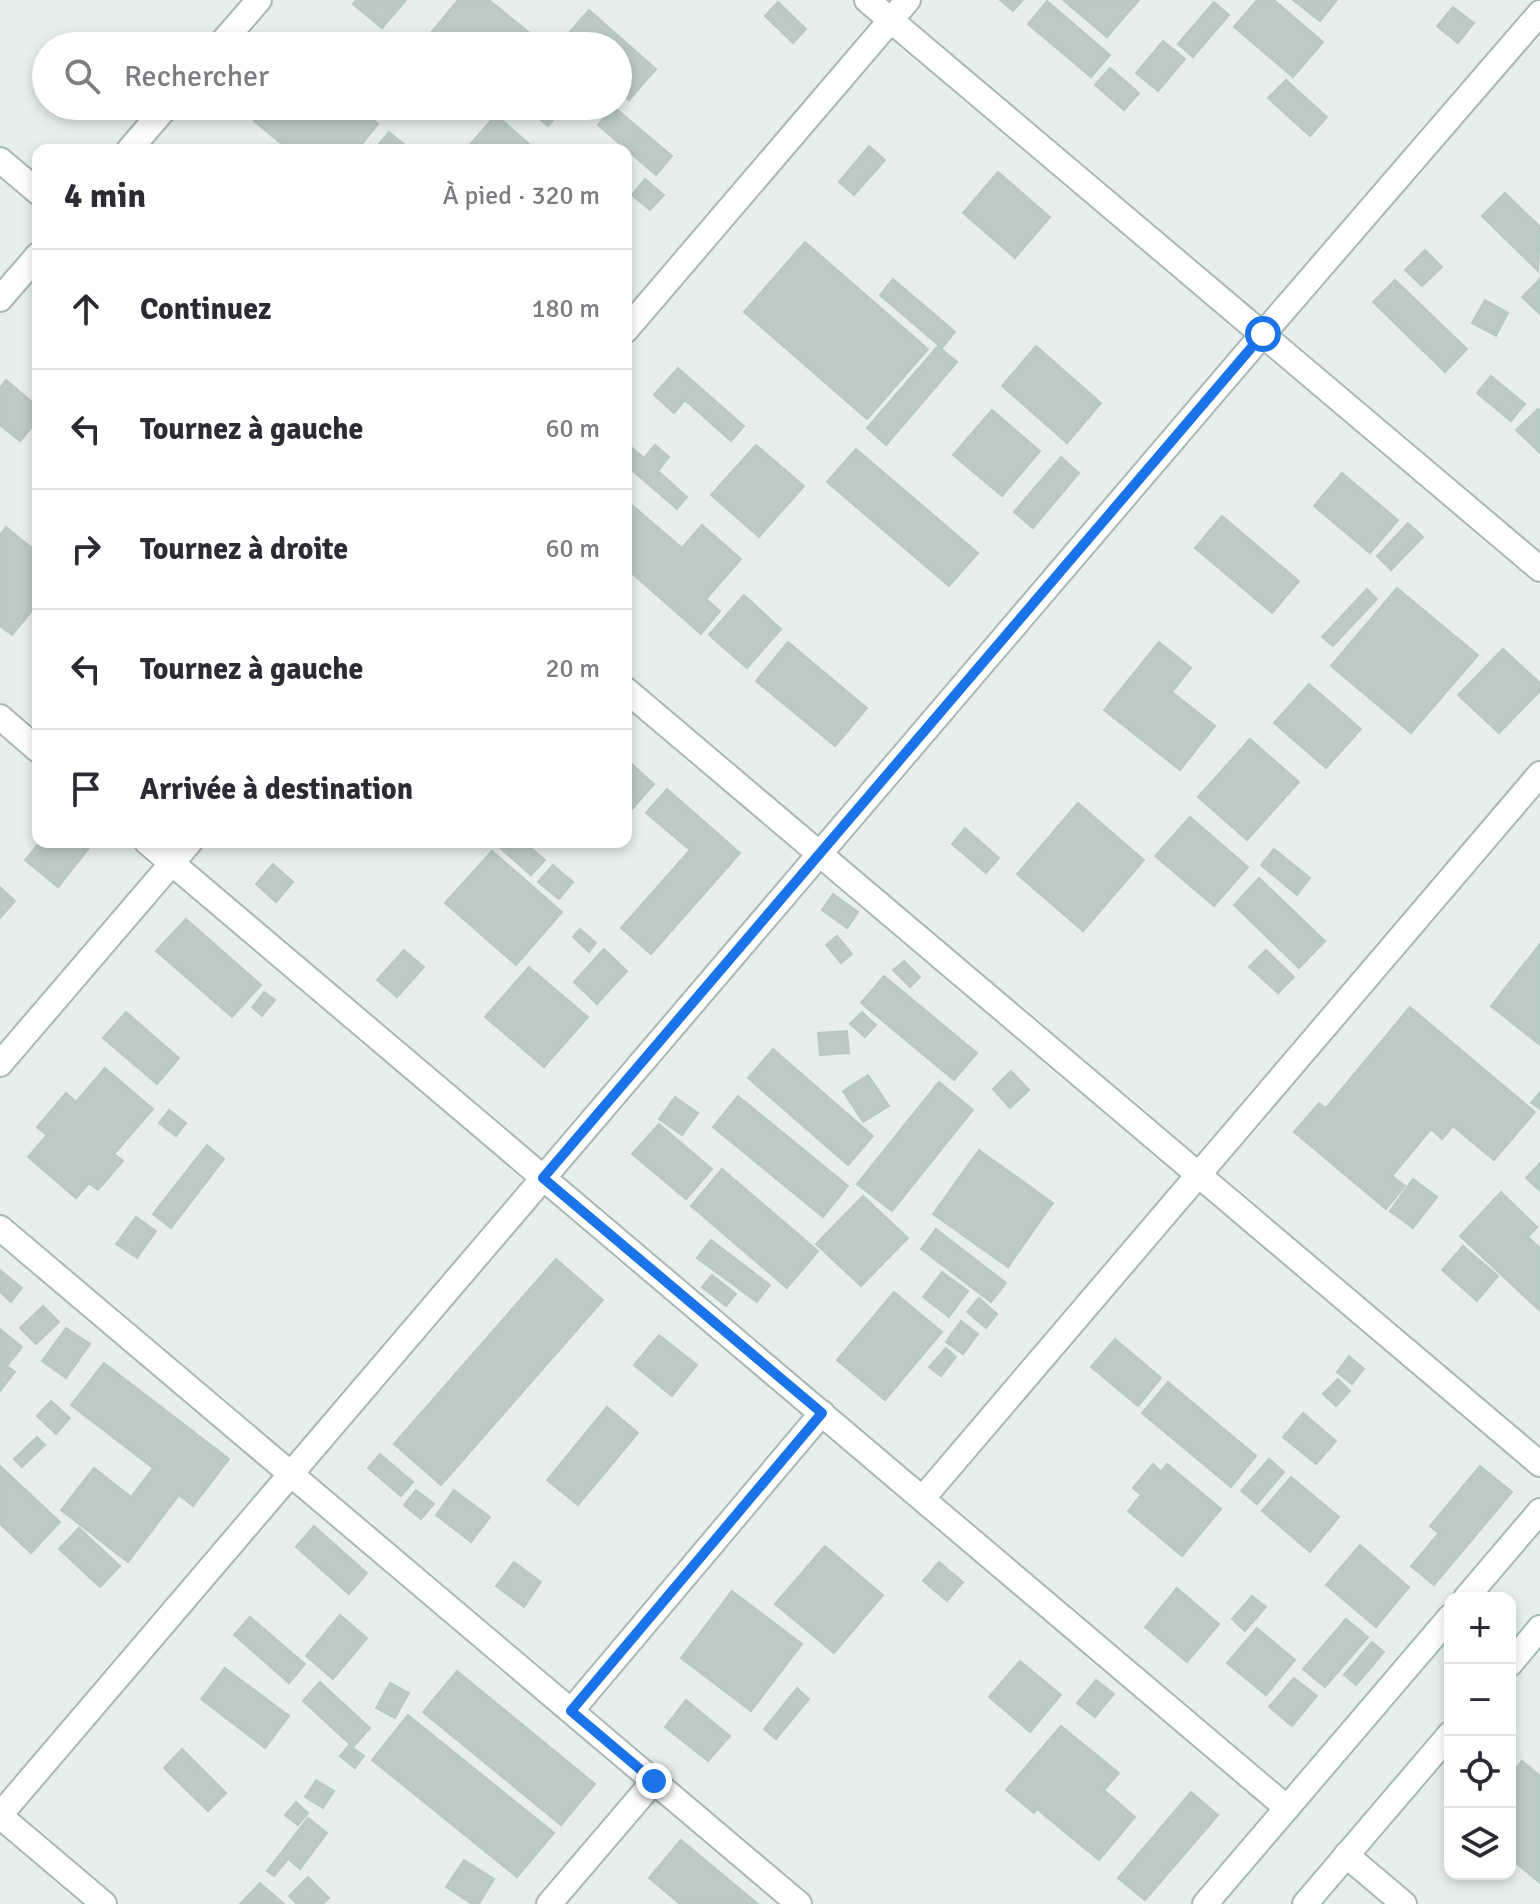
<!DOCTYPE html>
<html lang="fr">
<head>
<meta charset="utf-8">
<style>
	body { margin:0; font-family:Signika,sans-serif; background:#f7f7f7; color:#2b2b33 }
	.controls { position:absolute; right:24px; bottom:24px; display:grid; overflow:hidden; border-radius:16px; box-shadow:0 4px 12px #0003 }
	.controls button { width:72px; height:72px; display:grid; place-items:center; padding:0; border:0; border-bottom:2px solid #e1e1e2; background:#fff; color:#2b2b33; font:40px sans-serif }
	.stop { position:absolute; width:24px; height:24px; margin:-18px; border:6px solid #1a73e8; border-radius:50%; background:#fff }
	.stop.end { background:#1a73e8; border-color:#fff; box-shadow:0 2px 8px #0008 }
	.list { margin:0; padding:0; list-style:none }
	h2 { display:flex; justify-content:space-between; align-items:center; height:104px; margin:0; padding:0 32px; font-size:34px }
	h2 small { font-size:26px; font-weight:400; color:#7c7c81 }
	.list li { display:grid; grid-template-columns:52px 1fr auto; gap:24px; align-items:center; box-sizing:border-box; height:120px; padding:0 32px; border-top:2px solid #e1e1e2 }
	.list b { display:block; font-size:30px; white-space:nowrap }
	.list em { font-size:26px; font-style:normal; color:#7c7c81 }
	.icon { flex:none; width:44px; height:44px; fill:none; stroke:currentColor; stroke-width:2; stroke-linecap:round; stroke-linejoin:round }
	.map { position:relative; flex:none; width:1540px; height:1904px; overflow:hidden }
	.search { position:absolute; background:#fff; box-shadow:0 4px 12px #0003; left:32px; top:32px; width:600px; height:88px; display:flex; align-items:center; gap:20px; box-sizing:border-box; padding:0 28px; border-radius:44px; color:#7c7c81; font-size:30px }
	.panel { position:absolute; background:#fff; box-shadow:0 4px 12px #0003; left:32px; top:144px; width:600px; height:704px; border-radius:16px }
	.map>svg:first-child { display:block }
	.building { fill:#bbcac4; stroke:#b8c9c2; stroke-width:2 }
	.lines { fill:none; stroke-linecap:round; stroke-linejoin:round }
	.street-casing { stroke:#a8b8b2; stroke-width:28 }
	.secondary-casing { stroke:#a4bbb3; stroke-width:28 }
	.street { stroke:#fff; stroke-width:24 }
	.secondary { stroke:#fff; stroke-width:24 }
	.route { stroke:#1a73e8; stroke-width:10 }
</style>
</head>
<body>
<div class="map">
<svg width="1540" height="1904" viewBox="0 0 1540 1904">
	<rect width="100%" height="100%" fill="#e6efeb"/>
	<path class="building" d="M 356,0 L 406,0 L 382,28 L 353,4 Z
		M 458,0 L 489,0 L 542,43 L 539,46 L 420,46 Z
		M 1000,0 L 1023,0 L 1013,11 Z
		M 1063,0 L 1139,0 L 1107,37 Z
		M 1257,0 L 1274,0 L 1323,42 L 1293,77 L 1234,27 Z
		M 1293,0 L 1337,0 L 1320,21 Z
		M 1047,1 L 1110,55 L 1091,77 L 1028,24 Z
		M 778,2 L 806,29 L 793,43 L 765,16 Z
		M 1214,2 L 1229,15 L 1193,57 L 1178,44 Z
		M 1453,7 L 1474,23 L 1458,43 L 1437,26 Z
		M 589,10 L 656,69 L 629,100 L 618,90 L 618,46 L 568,46 L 562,41 Z
		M 1163,41 L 1185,59 L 1158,91 L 1136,73 Z
		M 1110,68 L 1139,93 L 1124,110 L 1095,85 Z
		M 1286,80 L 1327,117 L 1310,136 L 1268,98 Z
		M 267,106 L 355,106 L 378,124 L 357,150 L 289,150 L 254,121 Z
		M 525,106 L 566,106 L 548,126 Z
		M 614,107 L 672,156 L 656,175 L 598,125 Z
		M 496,115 L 536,150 L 465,150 Z
		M 389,132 L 411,150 L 374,150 Z
		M 869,146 L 885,160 L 854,195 L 839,182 Z
		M 998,172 L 1050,217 L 1015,258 L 963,213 Z
		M 645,179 L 664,195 L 650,210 L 632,195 Z
		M 1505,193 L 1540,227 L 1538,271 L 1482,216 Z
		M 805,242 L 928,349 L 867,419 L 744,312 Z
		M 1425,250 L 1442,267 L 1422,286 L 1405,270 Z
		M 893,279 L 955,332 L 942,348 L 880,295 Z
		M 1540,279 L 1540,314 L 1522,297 Z
		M 1395,280 L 1467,349 L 1445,372 L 1373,302 Z
		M 1485,300 L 1508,313 L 1496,336 L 1472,323 Z
		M 938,346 L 957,362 L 886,445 L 867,428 Z
		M 1036,346 L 1101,403 L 1067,443 L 1002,386 Z
		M 678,368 L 744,426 L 731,441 L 685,400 L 674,413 L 654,395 Z
		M 1491,376 L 1525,404 L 1511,421 L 1477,393 Z
		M 6,380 L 38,407 L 38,420 L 20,441 L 0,425 L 0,388 Z
		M 1538,409 L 1540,410 L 1540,453 L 1516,430 Z
		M 992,410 L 1040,451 L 1002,496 L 953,455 Z
		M 626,443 L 644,458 L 655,445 L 669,457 L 658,471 L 687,497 L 677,509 L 626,465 Z
		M 756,445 L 804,486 L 759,537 L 711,495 Z
		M 856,449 L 978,553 L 949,586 L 827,482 Z
		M 1061,457 L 1079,473 L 1033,528 L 1014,512 Z
		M 1342,473 L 1398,520 L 1370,553 L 1314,506 Z
		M 626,500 L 682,548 L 702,525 L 741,559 L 706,599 L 720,611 L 701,634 L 626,568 Z
		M 1222,516 L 1299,581 L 1272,613 L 1195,548 Z
		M 1408,523 L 1423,537 L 1391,570 L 1377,556 Z
		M 6,527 L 38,553 L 38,604 L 12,635 L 0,626 L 0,535 Z
		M 1397,588 L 1478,655 L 1411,733 L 1331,666 Z
		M 1367,589 L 1377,599 L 1333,646 L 1322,637 Z
		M 744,595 L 781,629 L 747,668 L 709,635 Z
		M 788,642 L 867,708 L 835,746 L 756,681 Z
		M 1159,642 L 1191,668 L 1172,692 L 1215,726 L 1180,770 L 1104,710 Z
		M 1503,649 L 1540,683 L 1540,691 L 1499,733 L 1458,695 Z
		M 1309,684 L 1361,729 L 1326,768 L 1274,723 Z
		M 1250,739 L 1299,782 L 1247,840 L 1198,797 Z
		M 626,759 L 654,784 L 626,816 Z
		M 667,789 L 740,853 L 651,954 L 621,928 L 690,850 L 646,813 Z
		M 1078,803 L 1144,860 L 1083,931 L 1017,874 Z
		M 1190,817 L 1248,867 L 1214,906 L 1155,856 Z
		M 965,828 L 999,858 L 986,873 L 952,844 Z
		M 40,842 L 84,842 L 90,847 L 58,887 L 25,860 Z
		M 493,842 L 524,842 L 545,860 L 531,875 Z
		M 1274,849 L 1310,878 L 1297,895 L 1261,865 Z
		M 492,851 L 562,912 L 516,965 L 445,903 Z
		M 273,864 L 293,882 L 276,902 L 256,884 Z
		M 553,865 L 573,882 L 559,899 L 538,882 Z
		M 1259,878 L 1325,941 L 1299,968 L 1234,905 Z
		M 0,887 L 15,901 L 0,918 Z
		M 833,894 L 858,912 L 847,928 L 822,910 Z
		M 186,919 L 261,985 L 232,1017 L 156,951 Z
		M 580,929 L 596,943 L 589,952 L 573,937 Z
		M 837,936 L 852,954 L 841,963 L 826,945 Z
		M 1540,944 L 1540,1045 L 1491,1006 Z
		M 604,949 L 627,971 L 597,1004 L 574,982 Z
		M 404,950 L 424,967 L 397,997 L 377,980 Z
		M 1266,950 L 1294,977 L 1278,993 L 1249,967 Z
		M 904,961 L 920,977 L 910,987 L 893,970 Z
		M 529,967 L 588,1017 L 544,1067 L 485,1017 Z
		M 884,976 L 977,1053 L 954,1080 L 861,1003 Z
		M 264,992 L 275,1000 L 262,1016 L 252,1007 Z
		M 1410,1007 L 1535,1112 L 1494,1160 L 1453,1126 L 1442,1139 L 1431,1129 L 1392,1176 L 1405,1186 L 1386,1209 L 1294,1132 L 1319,1103 L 1326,1108 Z
		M 126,1012 L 179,1058 L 157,1084 L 103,1038 Z
		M 862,1012 L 876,1025 L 865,1037 L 850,1024 Z
		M 847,1031 L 849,1053 L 820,1055 L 818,1033 Z
		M 773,1049 L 873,1136 L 848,1165 L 748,1078 Z
		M 105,1068 L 153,1109 L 114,1154 L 123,1161 L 98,1190 L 89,1183 L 76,1198 L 28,1157 L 47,1135 L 37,1127 L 66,1093 L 76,1102 Z
		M 1011,1071 L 1029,1090 L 1010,1108 L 993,1089 Z
		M 868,1075 L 889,1106 L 863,1122 L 843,1091 Z
		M 939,1082 L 973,1110 L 892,1211 L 857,1184 Z
		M 1540,1092 L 1540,1109 L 1531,1103 Z
		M 738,1096 L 848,1186 L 823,1217 L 713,1127 Z
		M 675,1097 L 698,1113 L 682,1135 L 659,1119 Z
		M 169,1110 L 186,1123 L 176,1136 L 159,1123 Z
		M 659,1124 L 712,1169 L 686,1199 L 632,1154 Z
		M 207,1145 L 224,1159 L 171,1228 L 153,1214 Z
		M 979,1150 L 1053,1203 L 1008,1267 L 933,1214 Z
		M 1540,1163 L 1540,1191 L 1526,1178 Z
		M 722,1169 L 818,1251 L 787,1288 L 691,1206 Z
		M 1413,1179 L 1437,1197 L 1413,1228 L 1390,1211 Z
		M 1501,1192 L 1537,1227 L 1528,1237 L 1540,1248 L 1540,1311 L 1460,1236 Z
		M 863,1196 L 908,1238 L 861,1286 L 816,1244 Z
		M 136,1217 L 156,1231 L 137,1258 L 116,1244 Z
		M 936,1229 L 1006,1283 L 991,1302 L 921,1249 Z
		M 711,1240 L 770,1285 L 757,1302 L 697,1258 Z
		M 1463,1246 L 1498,1276 L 1477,1301 L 1442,1270 Z
		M 556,1259 L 603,1300 L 441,1485 L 394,1444 Z
		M 0,1270 L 22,1288 L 11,1302 L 0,1292 Z
		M 942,1272 L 968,1291 L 949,1317 L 923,1297 Z
		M 712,1275 L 736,1294 L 726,1306 L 702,1287 Z
		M 894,1292 L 942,1332 L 885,1400 L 837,1360 Z
		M 979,1298 L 997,1314 L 986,1328 L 967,1312 Z
		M 43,1306 L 59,1322 L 36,1344 L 20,1328 Z
		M 961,1321 L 978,1334 L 963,1354 L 946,1342 Z
		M 66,1328 L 90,1344 L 66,1378 L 42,1361 Z
		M 0,1329 L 22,1347 L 7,1366 L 15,1372 L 0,1391 Z
		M 659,1335 L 697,1365 L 672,1396 L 634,1365 Z
		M 1115,1339 L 1161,1378 L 1138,1406 L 1091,1367 Z
		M 946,1348 L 956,1357 L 941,1376 L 929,1367 Z
		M 1349,1356 L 1364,1369 L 1352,1384 L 1337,1372 Z
		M 104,1363 L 229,1459 L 193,1506 L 179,1495 L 128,1562 L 61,1510 L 94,1468 L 131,1497 L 153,1468 L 71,1405 Z
		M 1338,1379 L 1350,1391 L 1336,1406 L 1323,1394 Z
		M 1168,1382 L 1256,1456 L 1231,1487 L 1142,1413 Z
		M 51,1401 L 70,1418 L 56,1434 L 37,1416 Z
		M 607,1407 L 638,1433 L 578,1505 L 547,1480 Z
		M 1303,1413 L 1336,1441 L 1316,1464 L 1283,1437 Z
		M 37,1437 L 45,1445 L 22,1467 L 14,1459 Z
		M 380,1454 L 413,1482 L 401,1496 L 368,1468 Z
		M 1269,1459 L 1284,1472 L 1257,1504 L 1241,1491 Z
		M 1153,1464 L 1161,1472 L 1167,1464 L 1221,1509 L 1182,1556 L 1128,1511 L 1141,1495 L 1133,1488 Z
		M 0,1466 L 60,1522 L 31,1553 L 0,1524 Z
		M 1480,1466 L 1512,1492 L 1434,1585 L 1411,1566 L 1439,1533 L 1430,1526 Z
		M 1291,1477 L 1339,1517 L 1310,1552 L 1262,1511 Z
		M 416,1490 L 434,1504 L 421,1519 L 404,1505 Z
		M 454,1490 L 490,1517 L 471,1542 L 436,1515 Z
		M 314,1526 L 367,1573 L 349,1594 L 296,1547 Z
		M 79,1528 L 120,1566 L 100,1587 L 59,1549 Z
		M 1360,1545 L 1409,1587 L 1376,1627 L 1326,1585 Z
		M 825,1546 L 883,1595 L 834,1653 L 775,1604 Z
		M 514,1562 L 541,1582 L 524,1607 L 496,1586 Z
		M 939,1562 L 963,1582 L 947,1601 L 923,1581 Z
		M 1177,1588 L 1219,1624 L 1187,1662 L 1145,1627 Z
		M 732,1591 L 802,1644 L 751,1711 L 681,1658 Z
		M 1252,1596 L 1266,1607 L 1245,1631 L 1232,1619 Z
		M 340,1615 L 367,1638 L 333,1679 L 306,1656 Z
		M 250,1617 L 305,1664 L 289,1683 L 234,1635 Z
		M 1346,1619 L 1368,1637 L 1325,1687 L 1303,1669 Z
		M 1257,1628 L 1295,1660 L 1266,1695 L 1227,1663 Z
		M 1372,1642 L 1384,1652 L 1356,1685 L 1344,1675 Z
		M 1020,1661 L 1061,1695 L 1030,1732 L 989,1697 Z
		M 225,1668 L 289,1716 L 265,1748 L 201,1699 Z
		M 457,1671 L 595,1784 L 561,1825 L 423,1712 Z
		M 1294,1678 L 1317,1696 L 1292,1726 L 1269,1707 Z
		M 1096,1680 L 1114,1694 L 1095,1717 L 1077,1703 Z
		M 320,1682 L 370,1728 L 353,1747 L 303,1701 Z
		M 390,1683 L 409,1693 L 395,1718 L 376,1708 Z
		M 797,1688 L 809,1699 L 776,1739 L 764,1729 Z
		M 686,1700 L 730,1736 L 708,1761 L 665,1727 Z
		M 408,1715 L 554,1833 L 517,1877 L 372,1760 Z
		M 1061,1726 L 1119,1773 L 1104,1790 L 1135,1817 L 1099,1860 L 1037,1809 L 1034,1813 L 1006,1790 Z
		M 349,1745 L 364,1756 L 355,1768 L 340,1756 Z
		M 182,1749 L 226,1793 L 208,1811 L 164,1768 Z
		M 1522,1761 L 1540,1776 L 1540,1883 L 1510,1858 L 1510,1775 Z
		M 316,1780 L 334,1791 L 323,1808 L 305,1797 Z
		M 1191,1792 L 1218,1815 L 1145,1900 L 1118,1878 Z
		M 296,1802 L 308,1813 L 298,1825 L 285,1815 Z
		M 308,1818 L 327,1833 L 300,1869 L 288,1859 L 274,1876 L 267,1871 Z
		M 681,1840 L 758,1904 L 680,1904 L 649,1878 Z
		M 464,1860 L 494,1879 L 479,1904 L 472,1904 L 446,1887 Z
		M 308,1877 L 329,1898 L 323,1904 L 297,1904 L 289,1896 Z
		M 260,1883 L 284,1904 L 240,1904 Z"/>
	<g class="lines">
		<g class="street-casing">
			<path id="street" d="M 867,0 L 1540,569
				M 219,46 L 259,0
				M 129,150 L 167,106
				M 0,160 L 38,192
				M 0,299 L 38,255
				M 626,330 L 908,0
				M 626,690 L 1540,1464
				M 0,717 L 38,750
				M 147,842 L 1287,1808
				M 0,1064 L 190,842
				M 0,1228 L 799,1904
				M 923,1498 L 1540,774
				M 571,1711 L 822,1413
				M 0,1815 L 1263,334 L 1540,13
				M 0,1816 L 104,1904
				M 1346,1855 L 1404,1904
				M 549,1904 L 654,1781"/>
		</g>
		<g class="secondary-casing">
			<path id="secondary" d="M 1466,1598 L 1540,1511
				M 1510,1664 L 1540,1628
				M 1205,1904 L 1450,1617
				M 1305,1904 L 1450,1734"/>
		</g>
		<use href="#street" class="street"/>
		<use href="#secondary" class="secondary"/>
	</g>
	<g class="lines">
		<path class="route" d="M 654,1781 L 571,1711 L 822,1413 L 543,1178 L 1263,334"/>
	</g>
</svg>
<div class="controls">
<button>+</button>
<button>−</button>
<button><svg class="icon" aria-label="locate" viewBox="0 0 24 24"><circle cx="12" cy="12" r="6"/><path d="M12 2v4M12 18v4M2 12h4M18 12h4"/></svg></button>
<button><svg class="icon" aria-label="layers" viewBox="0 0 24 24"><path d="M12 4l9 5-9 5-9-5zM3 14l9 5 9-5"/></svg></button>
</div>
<div class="stop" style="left:1263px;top:334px"></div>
<div class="stop end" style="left:654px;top:1781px"></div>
<div class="search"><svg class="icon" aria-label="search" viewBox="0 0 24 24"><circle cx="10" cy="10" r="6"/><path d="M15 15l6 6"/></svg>Rechercher</div>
<section class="panel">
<h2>4 min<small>À pied · 320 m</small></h2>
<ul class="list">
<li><svg class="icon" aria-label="ahead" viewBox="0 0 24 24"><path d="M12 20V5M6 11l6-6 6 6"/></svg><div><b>Continuez</b></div><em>180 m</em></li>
<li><svg class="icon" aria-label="left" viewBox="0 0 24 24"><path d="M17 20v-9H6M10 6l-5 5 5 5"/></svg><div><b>Tournez à gauche</b></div><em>60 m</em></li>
<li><svg class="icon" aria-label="right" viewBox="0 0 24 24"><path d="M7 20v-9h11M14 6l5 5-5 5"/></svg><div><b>Tournez à droite</b></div><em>60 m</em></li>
<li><svg class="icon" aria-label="left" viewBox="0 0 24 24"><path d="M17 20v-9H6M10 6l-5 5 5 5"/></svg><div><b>Tournez à gauche</b></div><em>20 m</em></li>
<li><svg class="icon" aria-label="arrive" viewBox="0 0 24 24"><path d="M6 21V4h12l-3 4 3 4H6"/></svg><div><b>Arrivée à destination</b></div></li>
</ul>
</section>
</div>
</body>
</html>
